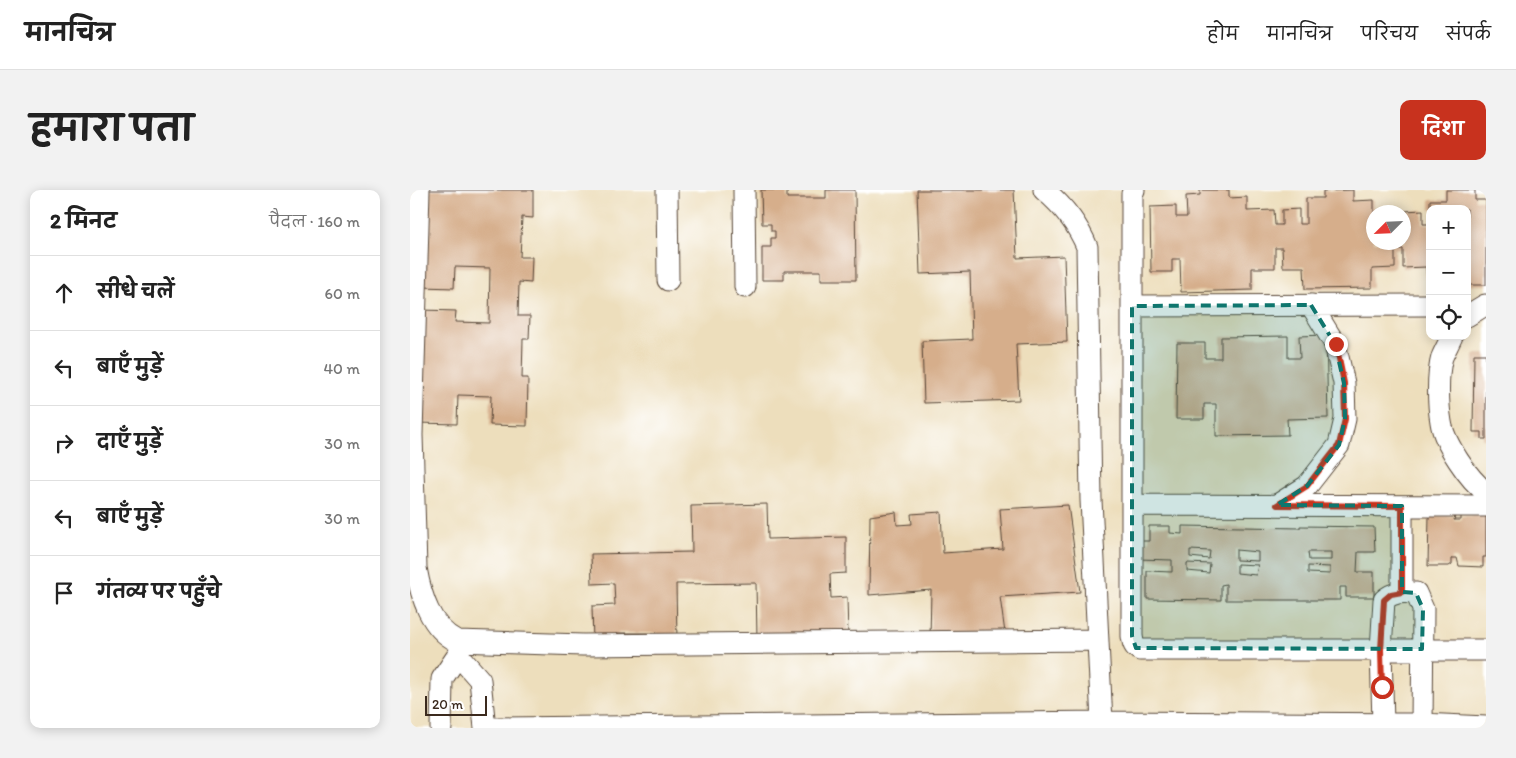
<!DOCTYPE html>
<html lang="hi">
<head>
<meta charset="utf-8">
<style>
	body { margin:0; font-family:Itim,"Playpen Sans Deva",sans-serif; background:#f2f2f2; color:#222 }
	.controls { position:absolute; right:15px; top:15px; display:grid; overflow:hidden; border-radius:10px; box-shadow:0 2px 12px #0003 }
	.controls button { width:45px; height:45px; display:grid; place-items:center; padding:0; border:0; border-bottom:1px solid #e0e0e0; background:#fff; color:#222; font:25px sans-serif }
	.compass { position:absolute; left:956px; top:15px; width:45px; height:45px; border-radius:50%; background:#fff; box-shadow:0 2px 12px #0003; rotate:246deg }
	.scale { position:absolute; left:15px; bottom:12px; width:62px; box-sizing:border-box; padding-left:5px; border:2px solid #3b2a1e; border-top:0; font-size:14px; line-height:18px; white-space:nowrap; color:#3b2a1e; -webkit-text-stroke:4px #fff; paint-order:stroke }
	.stop { position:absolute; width:15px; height:15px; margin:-11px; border:4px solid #c8321e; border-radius:50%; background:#fff }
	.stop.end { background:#c8321e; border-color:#fff; box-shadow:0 1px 5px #0008 }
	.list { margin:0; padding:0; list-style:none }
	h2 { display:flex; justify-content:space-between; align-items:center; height:65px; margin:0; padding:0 20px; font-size:21px }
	h2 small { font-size:16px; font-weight:400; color:#767676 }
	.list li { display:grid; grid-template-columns:32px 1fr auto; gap:15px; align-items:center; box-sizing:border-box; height:75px; padding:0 20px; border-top:1px solid #e0e0e0 }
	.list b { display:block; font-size:19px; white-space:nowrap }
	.list em { font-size:16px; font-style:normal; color:#767676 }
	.icon { flex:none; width:28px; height:28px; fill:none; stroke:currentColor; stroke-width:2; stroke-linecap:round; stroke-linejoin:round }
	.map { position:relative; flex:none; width:1076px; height:538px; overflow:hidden; border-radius:10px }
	header { display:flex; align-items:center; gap:30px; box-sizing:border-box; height:70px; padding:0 25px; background:#fff; border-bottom:1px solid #e0e0e0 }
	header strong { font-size:24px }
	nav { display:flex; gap:28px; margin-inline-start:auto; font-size:18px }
	.intro { display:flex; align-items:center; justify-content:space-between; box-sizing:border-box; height:120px; padding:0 30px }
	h1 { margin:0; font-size:35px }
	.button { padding:12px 22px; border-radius:10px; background:#c8321e; color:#fff; font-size:18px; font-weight:700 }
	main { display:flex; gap:30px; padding:0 30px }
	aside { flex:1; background:#fff; border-radius:10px; box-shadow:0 2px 12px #0003 }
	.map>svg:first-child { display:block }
	.building { fill:#d6ae8b; fill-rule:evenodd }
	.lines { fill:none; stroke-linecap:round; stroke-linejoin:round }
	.street-casing { stroke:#564536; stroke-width:23 }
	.street { stroke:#fff; stroke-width:21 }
	.route { stroke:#c8321e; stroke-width:6 }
	.marked { fill:#0f766e; fill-opacity:0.2; stroke:#0f766e; stroke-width:4; stroke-dasharray:10 6; stroke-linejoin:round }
</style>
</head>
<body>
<header>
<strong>मानचित्र</strong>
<nav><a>होम</a><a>मानचित्र</a><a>परिचय</a><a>संपर्क</a></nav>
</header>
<div class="intro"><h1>हमारा पता</h1><a class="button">दिशा</a></div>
<main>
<aside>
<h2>2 मिनट<small>पैदल · 160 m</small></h2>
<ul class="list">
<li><svg class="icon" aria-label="ahead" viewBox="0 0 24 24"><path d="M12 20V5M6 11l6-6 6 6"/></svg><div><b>सीधे चलें</b></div><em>60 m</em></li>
<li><svg class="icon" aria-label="left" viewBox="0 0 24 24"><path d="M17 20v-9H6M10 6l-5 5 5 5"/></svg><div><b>बाएँ मुड़ें</b></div><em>40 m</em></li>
<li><svg class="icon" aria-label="right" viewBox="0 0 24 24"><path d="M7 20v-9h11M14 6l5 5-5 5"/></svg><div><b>दाएँ मुड़ें</b></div><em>30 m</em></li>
<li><svg class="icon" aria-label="left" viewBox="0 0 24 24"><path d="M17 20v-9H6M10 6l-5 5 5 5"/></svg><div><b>बाएँ मुड़ें</b></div><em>30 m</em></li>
<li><svg class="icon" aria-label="arrive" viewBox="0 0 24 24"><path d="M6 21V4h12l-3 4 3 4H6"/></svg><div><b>गंतव्य पर पहुँचे</b></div></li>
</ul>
</aside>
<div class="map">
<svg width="1076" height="538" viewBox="0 0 1076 538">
	<rect width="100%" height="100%" fill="#fff"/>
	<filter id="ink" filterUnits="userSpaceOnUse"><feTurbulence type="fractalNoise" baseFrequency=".02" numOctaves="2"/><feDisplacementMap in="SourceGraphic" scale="10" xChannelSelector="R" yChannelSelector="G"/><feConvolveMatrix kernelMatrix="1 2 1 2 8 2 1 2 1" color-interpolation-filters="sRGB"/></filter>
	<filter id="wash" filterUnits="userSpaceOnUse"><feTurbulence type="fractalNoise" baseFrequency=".0096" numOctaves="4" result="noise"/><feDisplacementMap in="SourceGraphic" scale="20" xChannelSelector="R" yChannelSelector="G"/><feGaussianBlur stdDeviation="1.12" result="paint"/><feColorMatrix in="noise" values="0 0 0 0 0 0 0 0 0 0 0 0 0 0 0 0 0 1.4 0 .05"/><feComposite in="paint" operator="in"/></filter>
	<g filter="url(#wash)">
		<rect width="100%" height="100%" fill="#eddebc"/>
		<g id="blocks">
			<path class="building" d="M 15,0 L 123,0 L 123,28 L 112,27 L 110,67 L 122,67 L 121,93 L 109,92 L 108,126 L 120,126 L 119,149 L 113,149 L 112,188 L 118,188 L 117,236 L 80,235 L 81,206 L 48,205 L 47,234 L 8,233 L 12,120 L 46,121 L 45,132 L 79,133 L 80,78 L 45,77 L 44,98 L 12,97 Z
				M 351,0 L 377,0 L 377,8 L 416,8 L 416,0 L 445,0 L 446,90 L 411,90 L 411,81 L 374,81 L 374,90 L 352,90 L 352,57 L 361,57 L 361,48 L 365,48 L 365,41 L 361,41 L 361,34 L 352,34 Z
				M 507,0 L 604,0 L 607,68 L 654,66 L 657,152 L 606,154 L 609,210 L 514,213 L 512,151 L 562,149 L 560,82 L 510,84 Z
				M 790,0 L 819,0 L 819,8 L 837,7 L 837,21 L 864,20 L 865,35 L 872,35 L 872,20 L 889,19 L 889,34 L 896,34 L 896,8 L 913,8 L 913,1 L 943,0 L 943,11 L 964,10 L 964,52 L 994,52 L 994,21 L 1013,20 L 1013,34 L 1020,34 L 1020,96 L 1017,96 L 1016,77 L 993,78 L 993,59 L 985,59 L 985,78 L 962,79 L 962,98 L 895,99 L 894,77 L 873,77 L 872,58 L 865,58 L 865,78 L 842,78 L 842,100 L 771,102 L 770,69 L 762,69 L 762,82 L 741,82 L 740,17 L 766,16 L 766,27 L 777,27 L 776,6 L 790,5 Z
				M 1036,0 L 1065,0 L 1065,10 L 1076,10 L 1076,95 L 1057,95 L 1057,19 L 1020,19 L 1020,10 L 1036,10 Z
				M 916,145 L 918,228 L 877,229 L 878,245 L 806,246 L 806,214 L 794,214 L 794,229 L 766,229 L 767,153 L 795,153 L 795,168 L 811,168 L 811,147 L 878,146 L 878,168 L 890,168 L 889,146 Z
				M 1064,164 L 1076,164 L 1076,249 L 1072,249 L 1072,242 L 1063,242 Z
				M 357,314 L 358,349 L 436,347 L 436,383 L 420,384 L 421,408 L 437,407 L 438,446 L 347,448 L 346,393 L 266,394 L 267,450 L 247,450 L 247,443 L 208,443 L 208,451 L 183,451 L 182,416 L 205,415 L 204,393 L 182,394 L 181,364 L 282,362 L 281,316 Z
				M 658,315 L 670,402 L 590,407 L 595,443 L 520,449 L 521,400 L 459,405 L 460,326 L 486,322 L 487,335 L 502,334 L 501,324 L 531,322 L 533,363 L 593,359 L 590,319 Z
				M 1019,326 L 1045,326 L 1044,330 L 1051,330 L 1051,326 L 1076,326 L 1076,367 L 1073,367 L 1073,377 L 1049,376 L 1047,368 L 1042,368 L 1042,374 L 1039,376 L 1018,376 Z
				M 739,336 L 760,336 L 760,343 L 772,344 L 772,336 L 890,338 L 890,336 L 964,337 L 965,362 L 948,362 L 947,382 L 964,382 L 964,407 L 936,407 L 936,397 L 930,397 L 930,410 L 816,410 L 816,394 L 811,395 L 811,410 L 737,409 L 737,381 L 762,382 L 762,370 L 728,369 L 728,351 L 739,351 ZM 780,360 L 800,361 L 799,369 L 780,367 ZM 826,360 L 848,362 L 848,371 L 826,370 ZM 898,362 L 921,362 L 921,370 L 899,370 ZM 777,373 L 800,374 L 799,383 L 777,381 ZM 827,374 L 848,375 L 846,385 L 827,383 ZM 898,376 L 920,377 L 920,384 L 898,383 Z"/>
		</g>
	</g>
	<g filter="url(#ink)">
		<use href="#blocks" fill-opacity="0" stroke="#564536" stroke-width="1"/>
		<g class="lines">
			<g class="street-casing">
				<path id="street" d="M 9,0 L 2,245 L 6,378 C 11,406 20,438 47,451 L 173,455 L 688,450
					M 257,0 L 258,90
					M 334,0 L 335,97
					M 634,0 C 652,15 668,35 677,57 L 681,310 L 692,532
					M 724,0 L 722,4 L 722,446 C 723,452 723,457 730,460 L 1076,460
					M 722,116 L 1020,115
					M 1057,126 L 1075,115
					M 1042,146 C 1039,153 1035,160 1032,167 C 1027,184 1028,215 1031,232 C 1034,253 1059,290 1076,302
					M 722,315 L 1076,316
					M 867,315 L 897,296 L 929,255 L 935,229 L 934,193 L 925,154 L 901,115
					M 992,316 L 992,402
					M 973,534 L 971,460 L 974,410 C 984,401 993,402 1006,403 L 1013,419 L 1012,534
					M 31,538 L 32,489 L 48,465 L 70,490 L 75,538
					M 85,538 L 692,532 L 1012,534 L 1076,537"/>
			</g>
			<use href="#street" class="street"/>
		</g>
	</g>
	<g class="lines" filter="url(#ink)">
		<path class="route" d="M 926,154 L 934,193 L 935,229 L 929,255 L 897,296 L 867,315 L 992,316 L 992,402 L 981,404 L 974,410 L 971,460 L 972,497"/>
	</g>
	<path class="marked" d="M 901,115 L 925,154 L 934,193 L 935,229 L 929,255 L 897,296 L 867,315 L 992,316 L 992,402 L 1006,403 L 1013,419 L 1012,459 L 726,458 L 722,446 L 722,116 Z"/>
</svg>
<div class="controls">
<button>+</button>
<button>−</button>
<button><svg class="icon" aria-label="locate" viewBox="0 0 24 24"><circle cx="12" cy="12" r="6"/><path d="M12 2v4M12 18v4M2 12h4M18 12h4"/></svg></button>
</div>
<svg class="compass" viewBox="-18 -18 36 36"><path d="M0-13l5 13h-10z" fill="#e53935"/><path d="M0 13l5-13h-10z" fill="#767676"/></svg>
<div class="scale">20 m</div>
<div class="stop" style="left:972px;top:497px"></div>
<div class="stop end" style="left:926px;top:154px"></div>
</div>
</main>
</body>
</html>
